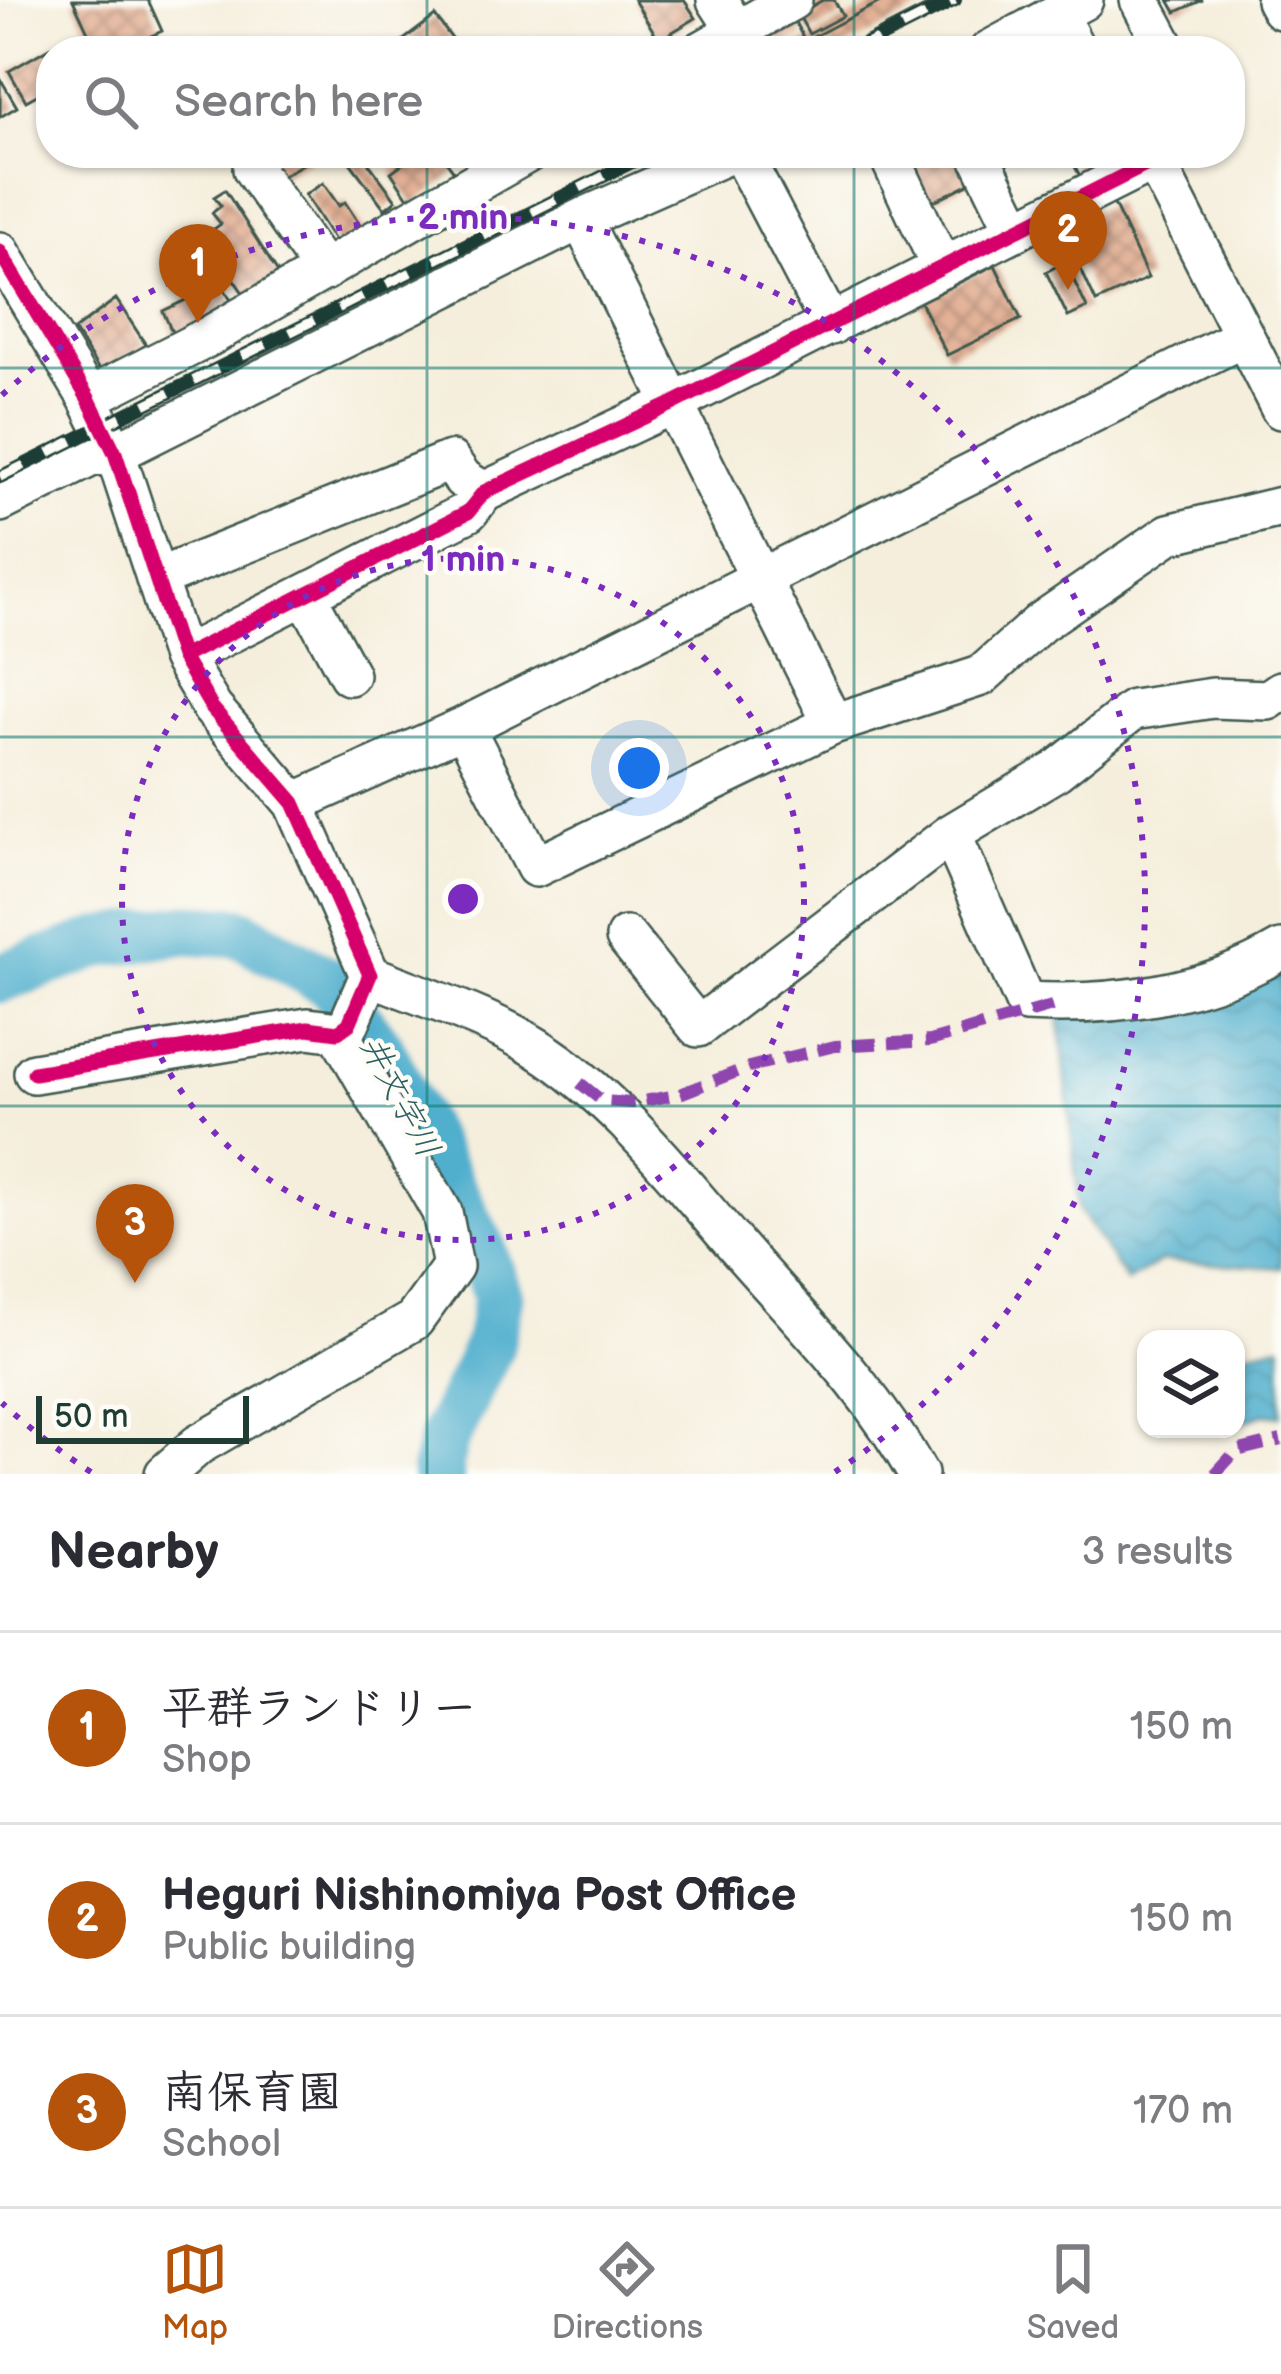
<!DOCTYPE html>
<html lang="en">
<head>
<meta charset="utf-8">
<style>
	body { margin:0; font-family:"Balsamiq Sans","Klee One",sans-serif; background:#f2f2f3; color:#2b2b33 }
	.controls { position:absolute; right:36px; bottom:36px; display:grid; overflow:hidden; border-radius:24px; box-shadow:0 3px 9px #0004 }
	.controls button { width:108px; height:108px; display:grid; place-items:center; padding:0; border:0; border-bottom:3px solid #e1e1e2; background:#fff; color:#2b2b33; font:60px sans-serif }
	.scale { position:absolute; left:36px; bottom:30px; width:213px; box-sizing:border-box; padding-left:12px; border:6px solid #1f3d34; border-top:0; font-size:33px; line-height:42px; white-space:nowrap; color:#1f3d34; -webkit-text-stroke:9px #fdfcf7; paint-order:stroke }
	.you { position:absolute; left:639px; top:768px; width:42px; height:42px; margin:-30px; border:9px solid #fff; border-radius:50%; background:#1a73e8; box-shadow:0 0 0 18px #1a73e833 }
	.badge { display:grid; place-items:center; width:78px; height:78px; border-radius:50%; background:#b45309; color:#fff; font-size:39px; font-weight:700 }
	.pin { position:absolute; translate:-50% -99px; filter:drop-shadow(0 3px 6px #0008) }
	.pin::after { content:''; position:absolute; top:63px; width:42px; height:36px; background:inherit; clip-path:polygon(0 0,100% 0,50% 100%) }
	.list { margin:0; padding:0; list-style:none }
	h2 { display:flex; justify-content:space-between; align-items:center; height:156px; margin:0; padding:0 48px; font-size:51px }
	h2 small { font-size:39px; font-weight:400; color:#7c7c81 }
	.list li { display:grid; grid-template-columns:78px 1fr auto; gap:36px; align-items:center; box-sizing:border-box; height:192px; padding:0 48px; border-top:3px solid #e1e1e2 }
	.list b { display:block; font-size:45px; white-space:nowrap }
	.list p { margin:0; font-size:39px; white-space:nowrap; color:#7c7c81 }
	.list em { font-size:39px; font-style:normal; color:#7c7c81 }
	.icon { flex:none; width:66px; height:66px; fill:none; stroke:currentColor; stroke-width:2; stroke-linecap:round; stroke-linejoin:round }
	.map { position:relative; flex:none; width:1281px; height:1474px; overflow:hidden }
	.search { position:absolute; background:#fff; box-shadow:0 3px 9px #0004; left:36px; right:36px; top:36px; height:132px; display:flex; align-items:center; gap:30px; box-sizing:border-box; padding:0 42px; border-radius:48px; color:#7c7c81; font-size:45px }
	.sheet { height:732px; background:#fff }
	nav { display:flex; justify-content:space-around; align-items:center; box-sizing:border-box; height:168px; border-top:3px solid #e1e1e2; background:#fff; font-size:33px; color:#7c7c81 }
	nav a { display:grid; justify-items:center; gap:6px }
	nav .on { color:#b45309 }
	.map>svg:first-child { display:block }
	.water { fill:url(#water-waves); stroke:#377680; stroke-width:3 }
	.lines { fill:none; stroke-linecap:round; stroke-linejoin:round }
	.river { stroke:#4fafcd; stroke-width:51 }
	.building { fill:url(#building-cross-hatch) }
	.minor-casing { stroke:#3f584d; stroke-width:44 }
	.minor { stroke:#fff; stroke-width:39 }
	.rail-casing { stroke:#1f3d34; stroke-width:14 }
	.rail { stroke:#fdfcf7; stroke-width:9; stroke-dasharray:27; stroke-linecap:butt }
	.quiet { stroke:#8e44ad; stroke-width:12; stroke-dasharray:24 12; stroke-linecap:butt }
	.cycleway-casing { stroke:#fdfcf7; stroke-width:22 }
	.cycleway { stroke:#d6006c; stroke-width:15 }
	.grid { fill:none; stroke:#0f766e; stroke-width:3; stroke-opacity:0.55 }
	.ring { fill:none; stroke:#7b2cbf; stroke-width:6; stroke-dasharray:6 12 }
	.labels { text-anchor:middle; dominant-baseline:central; stroke-width:9; stroke-linejoin:round; paint-order:stroke }
	.water-label { font-size:33px; font-style:italic; fill:#2d5f62; stroke:#fdfcf7 }
	.centre { fill:#7b2cbf; stroke:#fdfcf7; stroke-width:6 }
	.ring-label { font-size:36px; text-anchor:middle; font-weight:bold; fill:#7b2cbf; stroke:#fdfcf7; stroke-width:9; stroke-linejoin:round; paint-order:stroke }
</style>
</head>
<body>
<div class="map">
<svg width="1281" height="1474" viewBox="0 0 1281 1474">
	<defs>
		<pattern id="water-waves" width="16" height="10" patternUnits="userSpaceOnUse" patternTransform="scale(3)"><rect width="16" height="10" fill="#4fafcd"/><path d="M0 5q4-4 8 0t8 0" fill="none" stroke="#4190a7"/></pattern>
		<pattern id="building-cross-hatch" width="8" height="8" patternUnits="userSpaceOnUse" patternTransform="scale(3)"><rect width="8" height="8" fill="#e3b196"/><path d="M0 0l8 8M0 8l8-8" fill="none" stroke="#b7917b"/></pattern>
	</defs>
	<rect width="100%" height="100%" fill="#fdfcf7"/>
	<filter id="ink" filterUnits="userSpaceOnUse"><feTurbulence type="fractalNoise" baseFrequency=".00833" numOctaves="2"/><feDisplacementMap in="SourceGraphic" scale="24" xChannelSelector="R" yChannelSelector="G"/><feConvolveMatrix kernelMatrix="1 2 1 2 8 2 1 2 1" color-interpolation-filters="sRGB"/></filter>
	<filter id="wash" filterUnits="userSpaceOnUse"><feTurbulence type="fractalNoise" baseFrequency=".004" numOctaves="4" result="noise"/><feDisplacementMap in="SourceGraphic" scale="48" xChannelSelector="R" yChannelSelector="G"/><feGaussianBlur stdDeviation="2.7" result="paint"/><feColorMatrix in="noise" values="0 0 0 0 0 0 0 0 0 0 0 0 0 0 0 0 0 1.4 0 .05"/><feComposite in="paint" operator="in"/></filter>
	<g filter="url(#wash)">
		<rect width="100%" height="100%" fill="#f5eedc"/>
		<path class="water" d="M 1281,961 L 1281,1268 L 1161,1261 L 1127,1282 L 1079,1210 L 1059,1016 Z
			M 1281,1344 L 1281,1416 L 1264,1414 L 1236,1424 L 1236,1354 Z"/>
		<g class="lines">
			<path class="river" d="M 0,978 L 101,942 L 187,929 L 239,932 L 330,983 L 379,1048 L 480,1246 L 498,1297 L 489,1346 L 444,1439 L 436,1470 L 439,1474"/>
		</g>
		<g id="blocks">
			<path class="building" d="M 73,0 L 148,0 L 162,31 L 117,51 L 81,51 L 94,45 Z
				M 634,0 L 684,0 L 696,18 L 659,40 Z
				M 823,0 L 834,0 L 843,16 L 809,34 L 798,14 Z
				M 884,0 L 938,0 L 839,51 L 786,51 Z
				M 1169,0 L 1203,0 L 1176,12 Z
				M 435,16 L 461,51 L 389,51 Z
				M 792,17 L 803,37 L 767,51 L 758,35 Z
				M 56,44 L 60,51 L 51,51 L 51,87 L 26,101 L 9,71 Z
				M 0,78 L 17,107 L 0,117 Z
				M 262,153 L 322,153 L 277,179 Z
				M 351,153 L 361,153 L 396,200 L 385,209 L 346,157 Z
				M 411,153 L 440,153 L 455,173 L 413,205 L 391,172 L 413,156 Z
				M 897,153 L 961,153 L 974,181 L 924,206 Z
				M 1068,153 L 1114,153 L 1121,166 L 1084,184 Z
				M 323,183 L 339,206 L 345,202 L 367,236 L 342,253 L 305,195 Z
				M 225,190 L 285,284 L 252,306 L 204,236 L 221,224 L 212,213 L 221,206 L 214,197 Z
				M 1113,202 L 1148,278 L 1096,302 L 1063,230 Z
				M 1065,262 L 1087,308 L 1068,317 L 1046,272 Z
				M 995,265 L 1021,319 L 947,355 L 920,302 Z
				M 221,283 L 241,318 L 179,349 L 163,311 Z
				M 116,299 L 146,345 L 101,373 L 74,330 Z"/>
		</g>
	</g>
	<g filter="url(#ink)">
		<use href="#blocks" fill-opacity="0" stroke="#3f584d" stroke-width="3"/>
		<g class="lines">
			<g class="minor-casing">
				<path id="minor" d="M 717,0 L 737,31
					M 1140,0 L 1167,51
					M 1276,0 L 1281,9
					M 1057,14 L 1076,51
					M 702,51 L 792,0
					M 989,51 L 1083,0
					M 741,153 L 831,325
					M 888,153 L 942,268
					M 978,153 L 1016,231
					M 1154,160 L 1281,409
					M 253,169 L 324,271
					M 581,219 L 833,724
					M 0,252 L 88,398 L 115,453 L 182,657 L 212,708 L 294,803 L 370,975 L 349,1024 L 338,1032 L 308,1028 L 34,1073
					M 88,398 L 208,337 L 527,153
					M 0,502 L 90,457 L 115,453 L 581,219 L 730,153
					M 156,579 L 450,461 L 463,479 L 484,492
					M 306,595 L 349,675
					M 182,657 L 468,512 L 484,492 L 672,404 L 1169,153
					M 1281,691 L 1268,700 L 1213,698 L 1133,710 L 1056,771 L 951,834 L 1025,1002 C 1111,1007 1205,995 1281,950
					M 464,727 L 536,867 L 833,724 L 981,676 L 1040,623 L 1169,534 L 1281,507
					M 294,803 L 464,727 L 1243,337
					M 626,937 L 698,1027 L 951,834
					M 370,975 C 425,998 486,1016 537,1048 C 616,1098 676,1177 737,1247 C 804,1324 867,1383 918,1474
					M 165,1474 L 198,1445 L 414,1320 L 453,1266 L 442,1212 L 338,1032"/>
			</g>
			<use href="#minor" class="minor"/>
			<g class="rail-casing">
				<path id="rail" d="M 853,51 L 955,0
					M 0,477 L 650,153"/>
			</g>
			<use href="#rail" class="rail"/>
			<path class="quiet" d="M 580,1083 L 602,1101 L 632,1103 L 677,1095 L 749,1067 L 835,1046 L 930,1041 L 1059,1004
				M 1215,1474 L 1236,1451 L 1281,1440"/>
			<g class="cycleway-casing">
				<path id="cycleway" d="M 0,252 L 88,398 L 115,453 L 182,657 L 212,708 L 294,803 L 370,975 L 349,1024 L 338,1032 L 308,1028 L 34,1073
					M 182,657 L 468,512 L 484,492 L 672,404 L 1169,153"/>
			</g>
			<use href="#cycleway" class="cycleway"/>
		</g>
	</g>
	<path class="grid" d="M 427,0 L 427,51M 854,0 L 854,51M 427,153 L 427,1474M 854,153 L 854,1474M 0,368 L 1281,368M 0,737 L 1281,737M 0,1106 L 1281,1106"/>
	<g class="ring">
		<circle cx="463" cy="899" r="341"/>
		<path d="M91 1472A683 683 0 0 1 2 1403M2 395A683 683 0 1 1 835 1472"/>
	</g>
	<g class="labels">
		<g class="water-label">
			<text transform="translate(399 1097) rotate(62)">井文字川</text>
		</g>
	</g>
	<circle cx="463" cy="899" r="18" class="centre"/>
	<g class="ring-label">
		<text x="463" y="229">2 min</text>
		<text x="463" y="571">1 min</text>
	</g>
</svg>
<div class="controls">
<button><svg class="icon" aria-label="layers" viewBox="0 0 24 24"><path d="M12 4l9 5-9 5-9-5zM3 14l9 5 9-5"/></svg></button>
</div>
<div class="scale">50 m</div>
<div class="you"></div>
<div class="pin badge" style="left:198px;top:323px">1</div>
<div class="pin badge" style="left:1068px;top:290px">2</div>
<div class="pin badge" style="left:135px;top:1283px">3</div>
<div class="search"><svg class="icon" aria-label="search" viewBox="0 0 24 24"><circle cx="10" cy="10" r="6"/><path d="M15 15l6 6"/></svg>Search here</div>
</div>
<section class="sheet">
<h2>Nearby<small>3 results</small></h2>
<ul class="list">
<li><span class="badge">1</span><div><b>平群ランドリー</b><p>Shop</p></div><em>150 m</em></li>
<li><span class="badge">2</span><div><b>Heguri Nishinomiya Post Office</b><p>Public building</p></div><em>150 m</em></li>
<li><span class="badge">3</span><div><b>南保育園</b><p>School</p></div><em>170 m</em></li>
</ul>
</section>
<nav>
<a class="on"><svg class="icon" aria-label="map" viewBox="0 0 24 24"><path d="M3 6l6-2 6 2 6-2v14l-6 2-6-2-6 2zM9 4v14M15 6v14"/></svg>Map</a>
<a><svg class="icon" aria-label="directions" viewBox="0 0 24 24"><path d="M12 3l9 9-9 9-9-9zM9 14v-3h6M13 9l2 2-2 2"/></svg>Directions</a>
<a><svg class="icon" aria-label="saved" viewBox="0 0 24 24"><path d="M7 4h10v16l-5-4-5 4z"/></svg>Saved</a>
</nav>
</body>
</html>
